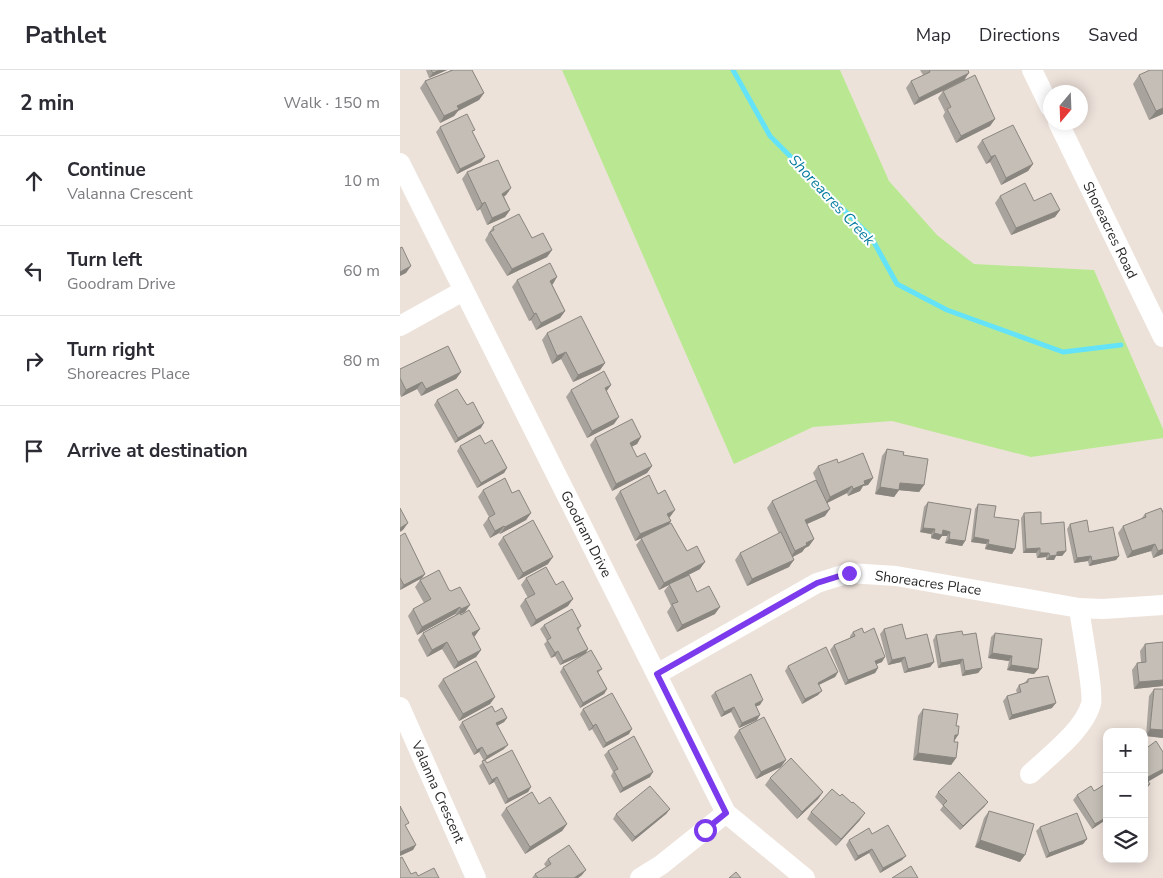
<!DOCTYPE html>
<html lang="en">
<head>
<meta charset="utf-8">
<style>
	body { margin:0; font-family:"Nunito Sans",sans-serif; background:#f7f7f7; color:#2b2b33 }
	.controls { position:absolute; right:15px; bottom:15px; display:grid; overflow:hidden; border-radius:10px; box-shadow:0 2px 12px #0003 }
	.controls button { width:45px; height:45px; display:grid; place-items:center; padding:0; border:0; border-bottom:1px solid #e1e1e2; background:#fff; color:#2b2b33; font:25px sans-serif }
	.compass { position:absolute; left:643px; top:15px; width:45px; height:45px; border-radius:50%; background:#fff; box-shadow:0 2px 12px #0003; rotate:199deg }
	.stop { position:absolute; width:15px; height:15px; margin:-11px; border:4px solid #7c3aed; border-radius:50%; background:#fff }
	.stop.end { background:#7c3aed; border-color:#fff; box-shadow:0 1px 5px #0008 }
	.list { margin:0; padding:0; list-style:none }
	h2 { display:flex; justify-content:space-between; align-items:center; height:65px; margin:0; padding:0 20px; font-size:21px }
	h2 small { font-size:16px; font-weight:400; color:#7c7c81 }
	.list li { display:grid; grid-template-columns:32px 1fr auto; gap:15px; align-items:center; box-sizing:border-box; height:90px; padding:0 20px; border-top:1px solid #e1e1e2 }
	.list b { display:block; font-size:19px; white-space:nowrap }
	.list p { margin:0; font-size:16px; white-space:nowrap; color:#7c7c81 }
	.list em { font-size:16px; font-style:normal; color:#7c7c81 }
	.icon { flex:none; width:28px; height:28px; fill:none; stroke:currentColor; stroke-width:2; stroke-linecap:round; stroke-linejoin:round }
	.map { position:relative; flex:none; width:763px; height:808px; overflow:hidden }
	header { display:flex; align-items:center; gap:30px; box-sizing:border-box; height:70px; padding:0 25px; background:#fff; border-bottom:1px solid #e1e1e2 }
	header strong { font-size:24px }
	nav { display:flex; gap:28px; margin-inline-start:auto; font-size:18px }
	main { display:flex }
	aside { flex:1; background:#fff }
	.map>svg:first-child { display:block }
	.green { fill:#bae892 }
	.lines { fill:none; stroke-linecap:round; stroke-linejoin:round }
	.stream { stroke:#64e3f8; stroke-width:5 }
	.street { stroke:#fff; stroke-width:20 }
	.wall { fill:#a9a39d }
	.shaded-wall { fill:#89857f }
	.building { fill:#c4beb6; stroke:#89857f }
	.route { stroke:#7c3aed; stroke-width:6 }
	.labels { text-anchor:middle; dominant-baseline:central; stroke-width:4; stroke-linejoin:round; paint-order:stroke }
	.street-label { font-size:14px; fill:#292929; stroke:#fff }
	.water-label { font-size:15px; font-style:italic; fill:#047b9d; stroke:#fff }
</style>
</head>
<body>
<header>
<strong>Pathlet</strong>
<nav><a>Map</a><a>Directions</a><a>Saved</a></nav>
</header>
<main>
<aside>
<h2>2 min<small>Walk · 150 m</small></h2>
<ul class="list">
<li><svg class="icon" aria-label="ahead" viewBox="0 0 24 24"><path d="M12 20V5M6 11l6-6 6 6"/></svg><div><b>Continue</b><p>Valanna Crescent</p></div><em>10 m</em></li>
<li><svg class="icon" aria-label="left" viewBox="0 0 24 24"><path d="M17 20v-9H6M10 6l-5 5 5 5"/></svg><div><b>Turn left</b><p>Goodram Drive</p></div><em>60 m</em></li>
<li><svg class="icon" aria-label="right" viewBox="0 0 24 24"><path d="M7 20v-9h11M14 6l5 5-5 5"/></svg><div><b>Turn right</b><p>Shoreacres Place</p></div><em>80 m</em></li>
<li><svg class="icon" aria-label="arrive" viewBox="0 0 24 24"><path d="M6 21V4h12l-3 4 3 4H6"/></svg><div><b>Arrive at destination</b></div></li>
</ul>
</aside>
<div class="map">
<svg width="763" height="808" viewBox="0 0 763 808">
	<rect width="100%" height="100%" fill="#ede2da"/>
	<path class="green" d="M 162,0 L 440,0 L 489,111 L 537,165 L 574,194 L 694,200 L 763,359 L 763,368 L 631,387 L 492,351 L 413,357 L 334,394 Z"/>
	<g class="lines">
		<path class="stream" d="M 333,0 L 370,66 L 471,167 L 497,214 L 547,240 L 663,282 L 721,275"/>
		<path class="street" d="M 632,0 L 650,37
			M 658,52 L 763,267
			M 0,93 L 326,743 L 405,808
			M 0,256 L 63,221
			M 257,604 L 417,513 L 449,503 L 496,506 L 679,538 L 703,539 L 763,535
			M 0,637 L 76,808
			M 630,704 C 649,686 684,660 691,634 C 694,623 681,555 679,538
			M 240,808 L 261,795 L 326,743"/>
	</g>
	<path class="wall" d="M 26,0 L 47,0 L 29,8 Z
		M 50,0 L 72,0 L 84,23 L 79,30 L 58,41 L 54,46 L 40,53 L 20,18 L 25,11 L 50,1 Z
		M 520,0 L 568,0 L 565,10 L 595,49 L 590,56 L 556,73 L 543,46 L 545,42 L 538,28 L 543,21 L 545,20 L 514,35 L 506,18 L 511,11 L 523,5 Z
		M 739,5 L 763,44 L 749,50 L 733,14 Z
		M 40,57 L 73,63 L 85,87 L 81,92 L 57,104 L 36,62 Z
		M 582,70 L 633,94 L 628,101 L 601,115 L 590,92 L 586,94 L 577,77 Z
		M 67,102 L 111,118 L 106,125 L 104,126 L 110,140 L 105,147 L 87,155 L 80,139 L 77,141 L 62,109 Z
		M 600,126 L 634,131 L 660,140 L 655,147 L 611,165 L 595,133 Z
		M 93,157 L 132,168 L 152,180 L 147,187 L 107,206 L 85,170 L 88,165 L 88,164 Z
		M 117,210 L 153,214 L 152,214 L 165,241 L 160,248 L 136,260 L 131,250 L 129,251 L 112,217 Z
		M 147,263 L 205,293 L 200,300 L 173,312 L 161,289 L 152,294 L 142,270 Z
		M 0,299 L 61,302 L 56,309 L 21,326 L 17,319 L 1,327 L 0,324 Z
		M 211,315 L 206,321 L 214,354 L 187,368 L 166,327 L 171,320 Z
		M 37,330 L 81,358 L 55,373 L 34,335 Z
		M 241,367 L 237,374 L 231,377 L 237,387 L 252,396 L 247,403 L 212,421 L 190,375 L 195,368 Z
		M 85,374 L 107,398 L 104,403 L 77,418 L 57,381 L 60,376 Z
		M 487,379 L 503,385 L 524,415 L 519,422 L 499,420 L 494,427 L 475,424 L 482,386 Z
		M 438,393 L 473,408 L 468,415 L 463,416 L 460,421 L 448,426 L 447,423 L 427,433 L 425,446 L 407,454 L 414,469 L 409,476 L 405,478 L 402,482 L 393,487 L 389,497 L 347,516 L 335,490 L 340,483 L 379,464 L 367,438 L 372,431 L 416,410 L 413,403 L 418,396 Z
		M 83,420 L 112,423 L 131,443 L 126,450 L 100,464 L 99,463 L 90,468 L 83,455 L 89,447 L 78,427 Z
		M 220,421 L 258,424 L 270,447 L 269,447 L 271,451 L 268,455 L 300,499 L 286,506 L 297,522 L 315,544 L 277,562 L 267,542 L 271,536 L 264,521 L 269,515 L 259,520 L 236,475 L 242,468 L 235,471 L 215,428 Z
		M 528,432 L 565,471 L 562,476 L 545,473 L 547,466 L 542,466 L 539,470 L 531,468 L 531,464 L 520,462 L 524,437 Z
		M 578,434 L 594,447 L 615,479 L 612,484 L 585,479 L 586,474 L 571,472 L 575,439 Z
		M 763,439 L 763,484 L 753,488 L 751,481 L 727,488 L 718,463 L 723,456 L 741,449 L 745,444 L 762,441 Z
		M 624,443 L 641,454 L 666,481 L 662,486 L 656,486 L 654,490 L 646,490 L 646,487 L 637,488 L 636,483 L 623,483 L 621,448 Z
		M 670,454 L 689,462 L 719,486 L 716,490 L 689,496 L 688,491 L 674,493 L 667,459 Z
		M 0,466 L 25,504 L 22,508 L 0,520 Z
		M 103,467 L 148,494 L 118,510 L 98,474 Z
		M 126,508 L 168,536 L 131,557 L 120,536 L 125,529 L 128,528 L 121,515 Z
		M 20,510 L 49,520 L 65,542 L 60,544 L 80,559 L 73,567 L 81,580 L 76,587 L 54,599 L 42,579 L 27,587 L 18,570 L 23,563 L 56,545 L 55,544 L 17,565 L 8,546 L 13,539 L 24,533 L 15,517 Z
		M 144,555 L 181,556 L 178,561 L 188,579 L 185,584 L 160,595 L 155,586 L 151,588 L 144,574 L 147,571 L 140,559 Z
		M 484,559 L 506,569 L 534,592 L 530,597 L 504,603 L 501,592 L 488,595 L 480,564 Z
		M 453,562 L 464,563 L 482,592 L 476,594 L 478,598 L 475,603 L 445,615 L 430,580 L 434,575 L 450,568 L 450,566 Z
		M 595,563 L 638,599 L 634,604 L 607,600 L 609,591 L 588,588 L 591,567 Z
		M 536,565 L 563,565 L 582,598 L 578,603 L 562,606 L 560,594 L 538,598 L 533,570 Z
		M 763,572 L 763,616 L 734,619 L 732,600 L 737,593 L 741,592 L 740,581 L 745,574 Z
		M 388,596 L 438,602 L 435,607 L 419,615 L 418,625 L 402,634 L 385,601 Z
		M 163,597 L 202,599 L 198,603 L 207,619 L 204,624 L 180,638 L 160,602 Z
		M 43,609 L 95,627 L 90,634 L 59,651 L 38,616 Z
		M 628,609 L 652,638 L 609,650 L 603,631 L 607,626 L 617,623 L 616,620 L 619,615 L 624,613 Z
		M 754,619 L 763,619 L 763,668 L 746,666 L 749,626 Z
		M 315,622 L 360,635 L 356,636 L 357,650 L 339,658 L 331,642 L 321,647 L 311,626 Z
		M 183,639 L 229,664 L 203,678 L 192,659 L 189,661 L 180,644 Z
		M 523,639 L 556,656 L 558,665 L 554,672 L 556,688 L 551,695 L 513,690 L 518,646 Z
		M 95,642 L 107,648 L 104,652 L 97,656 L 104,679 L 85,690 L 87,693 L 131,717 L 128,722 L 105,734 L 94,712 L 89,715 L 79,696 L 84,691 L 79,682 L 74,685 L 59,657 L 62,652 Z
		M 339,660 L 381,697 L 356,709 L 334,667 Z
		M 208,681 L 250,707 L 220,723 L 211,706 L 213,702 L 204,685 Z
		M 370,708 L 423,722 L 418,729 L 397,749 L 365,715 Z
		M 707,713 L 707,749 L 692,759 L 673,730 L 677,725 L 694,721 Z
		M 538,722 L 588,732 L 584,737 L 560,760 L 540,740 L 543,736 L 535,727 Z
		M 139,734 L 167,754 L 162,761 L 125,784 L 101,745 L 106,738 Z
		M 270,739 L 266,744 L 232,772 L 213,749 L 216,744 Z
		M 589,741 L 620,792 L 575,777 L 584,748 Z
		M 411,742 L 460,750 L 436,776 L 407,749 Z
		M 640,757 L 687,769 L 683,774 L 646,788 L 636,761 Z
		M 472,764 L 502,790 L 480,803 L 469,783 L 455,791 L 446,775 L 449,770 Z
		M 148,789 L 182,805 L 178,808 L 132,808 L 135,804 L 146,797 L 144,794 Z"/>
	<path class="shaded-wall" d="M 40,0 L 47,0 L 29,8 L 33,3 Z
		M 569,3 L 564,10 L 514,35 L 519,28 Z
		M 84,23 L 79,30 L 58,41 L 54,46 L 40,53 L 44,46 L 57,36 Z
		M 763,38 L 763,44 L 749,50 L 756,41 Z
		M 595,49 L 590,56 L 556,73 L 561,66 Z
		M 595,85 L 590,92 L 586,94 L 591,87 Z
		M 85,87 L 81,92 L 57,104 L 60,99 Z
		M 633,94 L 628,101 L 601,115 L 606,108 Z
		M 111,118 L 106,125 L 98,131 L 102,124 Z
		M 85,132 L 80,139 L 77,141 L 82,134 Z
		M 110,140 L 105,147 L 87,155 L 92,148 Z
		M 660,140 L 655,147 L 611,165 L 616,158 Z
		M 152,180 L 147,187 L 107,206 L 112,199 Z
		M 11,196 L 6,203 L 0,206 L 0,202 Z
		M 157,207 L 153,214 L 145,218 L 150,211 Z
		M 165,241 L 160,248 L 136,260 L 141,253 Z
		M 136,243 L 131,250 L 129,251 L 134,244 Z
		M 166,282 L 161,289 L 152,294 L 157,286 Z
		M 205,293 L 200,300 L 173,312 L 178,305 Z
		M 61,302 L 56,309 L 21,326 L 26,319 Z
		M 22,312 L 17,319 L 1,327 L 6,320 Z
		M 211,315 L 206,322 L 205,318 Z
		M 219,347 L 214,354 L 187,368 L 192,361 Z
		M 84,353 L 81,358 L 55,373 L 58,368 Z
		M 241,367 L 237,374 L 225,380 L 230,373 Z
		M 252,396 L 247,403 L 212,421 L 216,414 Z
		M 107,398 L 104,403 L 77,418 L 81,413 Z
		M 473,408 L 468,415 L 463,416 L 460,421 L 448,426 L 453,419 L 464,411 Z
		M 500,413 L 524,415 L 519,422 L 497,420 L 499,420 L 494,427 L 475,424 L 480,417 Z
		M 452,416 L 447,423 L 425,434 L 430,427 Z
		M 430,439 L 425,446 L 400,457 L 405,450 Z
		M 275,440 L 270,447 L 262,451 L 267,444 Z
		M 131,443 L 126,450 L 100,464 L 105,457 Z
		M 271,451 L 266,458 L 235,471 L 240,464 Z
		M 8,453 L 3,460 L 0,462 L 0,458 Z
		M 104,456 L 99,463 L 90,468 L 95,461 Z
		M 523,458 L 535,459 L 531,464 L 520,462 Z
		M 543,460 L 550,462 L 547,466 L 542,466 L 539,470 L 531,468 L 534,463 Z
		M 574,467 L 589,470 L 586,474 L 571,472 Z
		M 414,469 L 409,476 L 405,478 L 402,482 L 390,488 L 395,481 L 406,473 Z
		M 549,469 L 565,471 L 562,476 L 545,473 Z
		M 588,474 L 615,479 L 612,484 L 585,479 Z
		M 755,474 L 751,481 L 727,488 L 732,481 Z
		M 640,478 L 636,483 L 623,483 L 626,479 Z
		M 763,479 L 763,484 L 753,488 L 758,481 Z
		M 666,481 L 662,486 L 656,486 L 654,490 L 646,490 L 650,486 L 657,482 Z
		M 640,483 L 649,483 L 646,487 L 637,488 Z
		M 691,486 L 688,491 L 674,493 L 677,488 Z
		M 719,486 L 716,490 L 689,496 L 692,491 Z
		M 153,487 L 148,494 L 118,510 L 123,503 Z
		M 394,490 L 389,497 L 347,516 L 352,509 Z
		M 305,492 L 300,499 L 259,520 L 264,513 Z
		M 25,504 L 22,508 L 0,520 L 4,515 Z
		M 173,529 L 168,536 L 131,557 L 136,550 Z
		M 70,535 L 65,542 L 56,546 L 61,539 Z
		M 60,537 L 55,544 L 17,565 L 22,557 Z
		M 320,537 L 315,544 L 277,562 L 282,555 Z
		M 80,559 L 75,566 L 67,570 L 72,563 Z
		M 47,572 L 42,579 L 27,587 L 32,580 Z
		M 188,579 L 185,584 L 160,595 L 163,591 Z
		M 81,580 L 76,587 L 54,599 L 58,592 Z
		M 158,581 L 155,586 L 151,588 L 155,583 Z
		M 592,583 L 612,586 L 609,591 L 588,588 Z
		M 485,587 L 482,592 L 472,596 L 475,591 Z
		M 505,587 L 501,592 L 488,595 L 492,590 Z
		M 563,589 L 560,594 L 538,598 L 541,593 Z
		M 534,592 L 530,597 L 504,603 L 508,599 Z
		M 611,595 L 638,599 L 634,604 L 607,600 Z
		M 478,598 L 475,603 L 445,615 L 448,610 Z
		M 582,598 L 578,603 L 562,606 L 565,601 Z
		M 438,602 L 435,607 L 414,617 L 418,613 Z
		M 763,610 L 763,616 L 734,619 L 739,612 Z
		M 207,619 L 204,624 L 180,638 L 183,633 Z
		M 422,621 L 418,625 L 402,634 L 405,629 Z
		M 95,627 L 90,634 L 59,651 L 63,644 Z
		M 363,630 L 360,635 L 352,638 L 355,634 Z
		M 656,633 L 652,638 L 609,650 L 612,645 Z
		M 334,637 L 331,642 L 321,647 L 324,642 Z
		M 360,645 L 357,650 L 339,658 L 342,653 Z
		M 107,648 L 104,652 L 93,658 L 96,653 Z
		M 196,654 L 192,659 L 189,661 L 193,656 Z
		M 232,659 L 229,664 L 203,678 L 206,673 Z
		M 750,659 L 763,660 L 763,668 L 746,666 Z
		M 555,665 L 558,665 L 553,672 Z
		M 108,675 L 104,679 L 84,691 L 87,686 Z
		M 82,677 L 79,682 L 74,685 L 77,680 Z
		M 518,683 L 556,688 L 551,695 L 513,690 Z
		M 386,690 L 381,697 L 356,709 L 361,702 Z
		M 763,699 L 763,703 L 744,714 L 746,708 Z
		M 253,702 L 250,707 L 220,723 L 223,718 Z
		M 97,707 L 94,712 L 89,715 L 92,710 Z
		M 750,714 L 745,721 L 744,721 L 744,717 Z
		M 131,717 L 128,722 L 105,734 L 108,729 Z
		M 423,722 L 418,729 L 397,749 L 402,742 Z
		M 588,732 L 584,737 L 560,760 L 563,756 Z
		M 270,739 L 266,744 L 232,772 L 235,767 Z
		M 465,743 L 460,750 L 436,776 L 441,769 Z
		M 707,747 L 707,749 L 692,759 L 695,754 Z
		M 167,754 L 162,761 L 125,784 L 130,777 Z
		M 687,769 L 683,774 L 646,788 L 649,783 Z
		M 580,770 L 625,785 L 620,792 L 575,777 Z
		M 16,775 L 13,780 L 0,786 L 0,782 Z
		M 472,779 L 469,783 L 455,791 L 458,786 Z
		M 506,786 L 502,790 L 480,803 L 483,798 Z
		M 186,800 L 182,805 L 178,808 L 174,808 Z"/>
	<path class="building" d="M 31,0 L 40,0 L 33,3 Z
		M 53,0 L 72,0 L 84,23 L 57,36 L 59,39 L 44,46 L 25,11 Z
		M 529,0 L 568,0 L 569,3 L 519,28 L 511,11 L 530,2 Z
		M 750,0 L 763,0 L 763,38 L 756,41 L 739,5 Z
		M 575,5 L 595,49 L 561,66 L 547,39 L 551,37 L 543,21 Z
		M 67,44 L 75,60 L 72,61 L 85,87 L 60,99 L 40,57 Z
		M 613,55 L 633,94 L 606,108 L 595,85 L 591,87 L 582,70 Z
		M 98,90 L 111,118 L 102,124 L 110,140 L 92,148 L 85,132 L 82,134 L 67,102 Z
		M 625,113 L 634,131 L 651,123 L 660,140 L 616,158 L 600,126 Z
		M 119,144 L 132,168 L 143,163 L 152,180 L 112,199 L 90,162 L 94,160 L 93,157 Z
		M 2,177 L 11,196 L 0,202 L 0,178 Z
		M 150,193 L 157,207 L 150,211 L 165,241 L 141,253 L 136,243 L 134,244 L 117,210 Z
		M 181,246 L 205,293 L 178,305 L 166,282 L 157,286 L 147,263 Z
		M 48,276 L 61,302 L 26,319 L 22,312 L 6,320 L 0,308 L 0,299 Z
		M 204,301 L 211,315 L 205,318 L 219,347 L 192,361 L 171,320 Z
		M 57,319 L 67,335 L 73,332 L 84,353 L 58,368 L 37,330 Z
		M 232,349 L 241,367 L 230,373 L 237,387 L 245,383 L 252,396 L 216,414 L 195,368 Z
		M 80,365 L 85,374 L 92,370 L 107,398 L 81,413 L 60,376 Z
		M 487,379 L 504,382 L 503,385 L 528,389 L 524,415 L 500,413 L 499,420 L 480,417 Z
		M 463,383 L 473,408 L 464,411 L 465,414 L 453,419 L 452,416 L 430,427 L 418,396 L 437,389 L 438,393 Z
		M 249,405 L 258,424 L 265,420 L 275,440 L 267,444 L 271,451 L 240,464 L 220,421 Z
		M 105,408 L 112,423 L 119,420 L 131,443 L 105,457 L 104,456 L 95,461 L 88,448 L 95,444 L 83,420 Z
		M 416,410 L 430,439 L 405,450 L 414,469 L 406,473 L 407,475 L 395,481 L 372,431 Z
		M 528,432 L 571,439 L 565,471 L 549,469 L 550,462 L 543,460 L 542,465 L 534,463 L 535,459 L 523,458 Z
		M 578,434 L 596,436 L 594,447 L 619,450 L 615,479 L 588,474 L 589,470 L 574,467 Z
		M 0,438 L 8,453 L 0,458 Z
		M 761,438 L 763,443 L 763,479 L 758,481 L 755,474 L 732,481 L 723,456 L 746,447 L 745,444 Z
		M 641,442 L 641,454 L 664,452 L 666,481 L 657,482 L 657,485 L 650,486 L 649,483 L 640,483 L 640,478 L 626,479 L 624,443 Z
		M 133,450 L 153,487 L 123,503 L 103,467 Z
		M 687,450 L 689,462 L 713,457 L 719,486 L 692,491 L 691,486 L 677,488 L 670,454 Z
		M 271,453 L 287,481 L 297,476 L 305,492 L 264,513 L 241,468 Z
		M 381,462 L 394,490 L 352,509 L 340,483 Z
		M 5,463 L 25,504 L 4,515 L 0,508 L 0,466 Z
		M 146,497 L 156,515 L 163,511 L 173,529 L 136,550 L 125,529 L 135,524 L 126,508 Z
		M 39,500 L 49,520 L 51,521 L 60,517 L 70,535 L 61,539 L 60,537 L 22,557 L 13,539 L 31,529 L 20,510 Z
		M 289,505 L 297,522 L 309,516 L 320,537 L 282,555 L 272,534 L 278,532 L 269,514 Z
		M 172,539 L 181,556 L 177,558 L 188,579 L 163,591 L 158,581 L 155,583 L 147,570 L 151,568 L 144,555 Z
		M 69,540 L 80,559 L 72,563 L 81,580 L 58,592 L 47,572 L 32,580 L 23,563 L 60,543 L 61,545 Z
		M 502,554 L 506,569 L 527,564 L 534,592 L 508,599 L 505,587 L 492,590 L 484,559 Z
		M 462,558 L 464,563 L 474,558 L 485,587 L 475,591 L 478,598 L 448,610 L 434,575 L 455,566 L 453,562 Z
		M 562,561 L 563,565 L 576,563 L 582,598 L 565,601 L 563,589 L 541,593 L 536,565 Z
		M 595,563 L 642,569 L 638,599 L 611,595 L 612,586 L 592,583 Z
		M 763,572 L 763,610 L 739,612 L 737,593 L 746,592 L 745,574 Z
		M 426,577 L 438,602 L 418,613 L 422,621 L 405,629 L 388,596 Z
		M 191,580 L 202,599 L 197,601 L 207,619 L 183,633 L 163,597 Z
		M 76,591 L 95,627 L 63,644 L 43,609 Z
		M 351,604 L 363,630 L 355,634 L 360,645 L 342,653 L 334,637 L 324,642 L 315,622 Z
		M 648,606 L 656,633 L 612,645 L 607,626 L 621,622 L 619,615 L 628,612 L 628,609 Z
		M 754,619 L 763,619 L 763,660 L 750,659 Z
		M 212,623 L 232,659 L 206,673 L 196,654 L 193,656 L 183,639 Z
		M 92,636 L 95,642 L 102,638 L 107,648 L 96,653 L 108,675 L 87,686 L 82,677 L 77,680 L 62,652 Z
		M 523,639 L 558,644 L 556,656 L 559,656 L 558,665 L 555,665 L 554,672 L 558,672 L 556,688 L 518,683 Z
		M 364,647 L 386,690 L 361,702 L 339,660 Z
		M 234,666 L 253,702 L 223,718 L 214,701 L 218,699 L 208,681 Z
		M 756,671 L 763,682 L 763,699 L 746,708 L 750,714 L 744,717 L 744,674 L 745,673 L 748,677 Z
		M 112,680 L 131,717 L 108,729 L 97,707 L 92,710 L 82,691 L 85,690 L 87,693 Z
		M 391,688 L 423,722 L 402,742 L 370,708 Z
		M 559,702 L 588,732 L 563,756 L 543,735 L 547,731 L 538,722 Z
		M 707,713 L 707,747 L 695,754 L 677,725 L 691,716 L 694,721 Z
		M 250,716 L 270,739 L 235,767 L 216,744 Z
		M 432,719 L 440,726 L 442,724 L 452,733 L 453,732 L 465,743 L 441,769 L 411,742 Z
		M 132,722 L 139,734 L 150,727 L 167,754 L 130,777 L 106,738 Z
		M 0,736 L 9,753 L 5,755 L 16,775 L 0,782 Z
		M 589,741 L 634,754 L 625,785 L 580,770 Z
		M 677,743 L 687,769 L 649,783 L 640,757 Z
		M 488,755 L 506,786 L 483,798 L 472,779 L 458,786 L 449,770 L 469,758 L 472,764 Z
		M 169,775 L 186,800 L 174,808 L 138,808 L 135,804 L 151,794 L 148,789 Z
		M 2,787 L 11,804 L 16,802 L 18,806 L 34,798 L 39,808 L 0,808 L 0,788 Z
		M 511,796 L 518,808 L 492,808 Z
		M 336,802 L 341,808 L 329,808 Z"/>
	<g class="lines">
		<path class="route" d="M 305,760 L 326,743 L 257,604 L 417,513 L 449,503"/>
	</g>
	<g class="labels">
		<g class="street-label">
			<text transform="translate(710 160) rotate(64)">Shoreacres Road</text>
			<text transform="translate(186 464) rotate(63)">Goodram Drive</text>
			<text transform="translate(528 513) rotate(8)">Shoreacres Place</text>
			<text transform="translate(38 722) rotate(66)">Valanna Crescent</text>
		</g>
		<g class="water-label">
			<text transform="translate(432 130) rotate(47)">Shoreacres Creek</text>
		</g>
	</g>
</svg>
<div class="controls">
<button>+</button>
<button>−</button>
<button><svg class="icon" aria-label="layers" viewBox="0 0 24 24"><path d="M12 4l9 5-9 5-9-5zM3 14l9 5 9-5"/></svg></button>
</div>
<svg class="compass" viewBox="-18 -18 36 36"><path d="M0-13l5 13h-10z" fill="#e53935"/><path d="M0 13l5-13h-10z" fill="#7c7c81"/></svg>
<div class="stop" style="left:305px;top:760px"></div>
<div class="stop end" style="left:449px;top:503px"></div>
</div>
</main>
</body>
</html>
